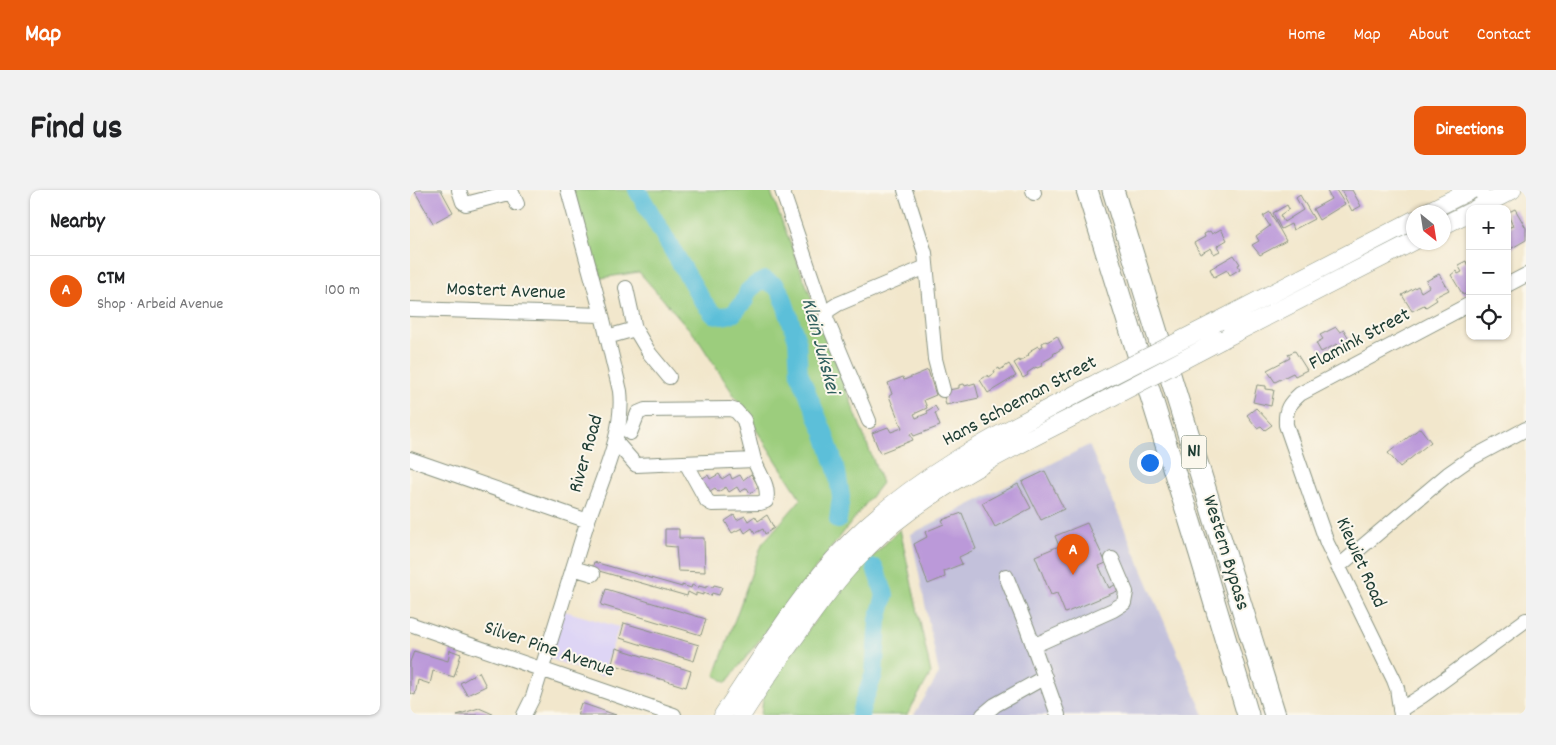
<!DOCTYPE html>
<html lang="en">
<head>
<meta charset="utf-8">
<style>
	body { margin:0; font-family:Dekko,sans-serif; background:#f2f2f2; color:#202124 }
	.controls { position:absolute; right:15px; top:15px; display:grid; overflow:hidden; border-radius:10px; box-shadow:0 1px 4px #0004 }
	.controls button { width:45px; height:45px; display:grid; place-items:center; padding:0; border:0; border-bottom:1px solid #e0e0e0; background:#fff; color:#202124; font:25px sans-serif }
	.compass { position:absolute; left:996px; top:15px; width:45px; height:45px; border-radius:50%; background:#fff; box-shadow:0 1px 4px #0004; rotate:150deg }
	.you { position:absolute; left:739px; top:272px; width:18px; height:18px; margin:-12px; border:4px solid #fff; border-radius:50%; background:#1a73e8; box-shadow:0 0 0 8px #1a73e833 }
	.badge { display:grid; place-items:center; width:32px; height:32px; border-radius:50%; background:#ea580c; color:#fff; font-size:16px; font-weight:700 }
	.pin { position:absolute; translate:-50% -41px; filter:drop-shadow(0 1px 2px #0008) }
	.pin::after { content:''; position:absolute; top:26px; width:18px; height:15px; background:inherit; clip-path:polygon(0 0,100% 0,50% 100%) }
	.list { margin:0; padding:0; list-style:none }
	h2 { display:flex; justify-content:space-between; align-items:center; height:65px; margin:0; padding:0 20px; font-size:21px }
	h2 small { font-size:16px; font-weight:400; color:#757577 }
	.list li { display:grid; grid-template-columns:32px 1fr auto; gap:15px; align-items:center; box-sizing:border-box; height:70px; padding:0 20px; border-top:1px solid #e0e0e0 }
	.list b { display:block; font-size:19px; white-space:nowrap }
	.list p { margin:0; font-size:16px; white-space:nowrap; color:#757577 }
	.list em { font-size:16px; font-style:normal; color:#757577 }
	.icon { flex:none; width:28px; height:28px; fill:none; stroke:currentColor; stroke-width:2; stroke-linecap:round; stroke-linejoin:round }
	.map { position:relative; flex:none; width:1116px; height:525px; overflow:hidden; border-radius:10px }
	header { display:flex; align-items:center; gap:30px; box-sizing:border-box; height:70px; padding:0 25px; background:#ea580c; color:#fff }
	header strong { font-size:24px }
	nav { display:flex; gap:28px; margin-inline-start:auto; font-size:18px }
	.intro { display:flex; align-items:center; justify-content:space-between; box-sizing:border-box; height:120px; padding:0 30px }
	h1 { margin:0; font-size:35px }
	.button { padding:12px 22px; border-radius:10px; background:#ea580c; color:#fff; font-size:18px; font-weight:700 }
	main { display:flex; gap:30px; padding:0 30px }
	aside { flex:1; background:#fff; border-radius:10px; box-shadow:0 1px 4px #0004 }
	.map>svg:first-child { display:block }
	.built { fill:#ded5f5 }
	.industrial { fill:#c3c1db }
	.green { fill:#9ccd7d; stroke:#5e8558 }
	.lines { fill:none; stroke-linecap:round; stroke-linejoin:round }
	.river { stroke:#5bbfd9; stroke-width:18 }
	.building { fill:#bb99d9 }
	.minor-casing { stroke:#889280; stroke-width:16 }
	.major-casing { stroke:#889280; stroke-width:19 }
	.highway-casing { stroke:#889280; stroke-width:23 }
	.minor { stroke:#fff; stroke-width:14 }
	.major { stroke:#fff; stroke-width:18 }
	.highway { stroke:#fff; stroke-width:21 }
	.major-bridge-casing { stroke:#889280; stroke-width:19; stroke-linecap:butt }
	.major-bridge { stroke:#fff; stroke-width:18 }
	.labels { text-anchor:middle; dominant-baseline:central; stroke-width:4; stroke-linejoin:round; paint-order:stroke }
	.shield { fill:#fbf7ec; stroke:#61756b; stroke-width:1 }
	.shield-label { font-size:19px; font-weight:bold; fill:#1f3d34 }
	.street-label { font-size:20px; fill:#1f3d34; stroke:#fbf7ec }
	.water-label { font-size:21px; font-style:italic; fill:#2e5e5d; stroke:#fbf7ec }
</style>
</head>
<body>
<header>
<strong>Map</strong>
<nav><a>Home</a><a>Map</a><a>About</a><a>Contact</a></nav>
</header>
<div class="intro"><h1>Find us</h1><a class="button">Directions</a></div>
<main>
<aside>
<h2>Nearby<small></small></h2>
<ul class="list">
<li><span class="badge">A</span><div><b>CTM</b><p>Shop · Arbeid Avenue</p></div><em>100 m</em></li>
</ul>
</aside>
<div class="map">
<svg width="1116" height="525" viewBox="0 0 1116 525">
	<rect width="100%" height="100%" fill="#fbf7ec"/>
	<filter id="ink" filterUnits="userSpaceOnUse"><feTurbulence type="fractalNoise" baseFrequency=".02" numOctaves="2"/><feDisplacementMap in="SourceGraphic" scale="10" xChannelSelector="R" yChannelSelector="G"/><feConvolveMatrix kernelMatrix="1 2 1 2 8 2 1 2 1" color-interpolation-filters="sRGB"/></filter>
	<filter id="wash" filterUnits="userSpaceOnUse"><feTurbulence type="fractalNoise" baseFrequency=".0096" numOctaves="4" result="noise"/><feDisplacementMap in="SourceGraphic" scale="20" xChannelSelector="R" yChannelSelector="G"/><feGaussianBlur stdDeviation="1.12" result="paint"/><feColorMatrix in="noise" values="0 0 0 0 0 0 0 0 0 0 0 0 0 0 0 0 0 1.4 0 .05"/><feComposite in="paint" operator="in"/></filter>
	<g filter="url(#wash)">
		<rect width="100%" height="100%" fill="#f2e7cc"/>
		<path class="built" d="M 148,419 L 209,437 L 192,487 L 135,467 Z"/>
		<path class="industrial" d="M 679,255 L 794,525 L 504,525 L 529,484 L 501,344 Z"/>
		<path class="green" d="M 160,0 L 360,0 L 472,293 L 316,493 L 305,485 L 352,354 L 391,309 L 287,148 L 229,82 L 185,89 Z
			M 490,339 L 521,483 L 497,525 L 351,525 L 354,502 L 419,411 Z"/>
		<g class="lines">
			<path class="river" d="M 227,0 L 292,110 L 303,124 L 312,126 L 323,124 L 335,110 L 338,101 L 345,95 L 355,90 L 366,96 L 372,105 L 387,150 L 389,183 L 415,245 L 427,282 L 431,307 L 428,330
				M 450,525 L 452,516 L 464,484 L 468,430 L 475,405 L 465,378"/>
		</g>
		<g id="blocks">
			<path class="building" d="M 4,0 L 31,0 L 43,22 L 23,33 Z
				M 920,0 L 926,0 L 935,14 L 909,30 L 903,19 L 921,9 L 917,1 Z
				M 931,0 L 942,0 L 951,16 L 942,21 Z
				M 890,5 L 904,29 L 883,40 L 881,34 L 871,39 L 863,23 L 877,15 L 879,19 L 870,25 L 874,32 L 893,20 L 886,8 Z
				M 1105,19 L 1116,38 L 1116,50 L 1097,61 L 1097,38 L 1103,36 L 1097,23 Z
				M 860,22 L 876,51 L 850,65 L 842,55 L 849,51 L 846,46 L 860,36 L 853,26 Z
				M 811,39 L 817,50 L 807,56 L 810,61 L 804,64 L 801,58 L 790,64 L 784,53 L 795,47 L 794,44 L 800,41 L 802,44 Z
				M 824,65 L 830,74 L 828,75 L 830,79 L 820,85 L 817,80 L 804,87 L 800,79 Z
				M 1056,71 L 1058,77 L 1060,76 L 1060,102 L 1053,105 L 1041,85 L 1046,81 L 1048,84 L 1052,82 L 1048,75 Z
				M 1029,84 L 1039,100 L 1025,107 L 1027,110 L 1016,117 L 1014,115 L 1002,121 L 992,105 L 1008,96 L 1011,102 L 1019,97 L 1016,91 Z
				M 926,137 L 930,142 L 934,140 L 941,152 L 930,157 L 927,154 L 911,162 L 906,153 L 913,149 L 910,145 Z
				M 647,146 L 653,158 L 643,164 L 644,165 L 640,168 L 631,173 L 632,176 L 627,178 L 626,177 L 617,183 L 618,185 L 613,188 L 604,173 L 609,170 L 610,172 L 619,165 L 618,164 L 622,161 L 621,160 L 628,156 L 629,158 L 633,156 L 632,153 L 636,151 L 637,152 Z
				M 885,161 L 897,180 L 885,186 L 883,183 L 865,192 L 857,180 L 880,168 L 878,164 Z
				M 599,174 L 606,186 L 578,203 L 570,190 L 578,185 L 579,187 L 585,183 L 584,181 L 589,178 L 590,180 Z
				M 518,180 L 526,205 L 514,210 L 517,218 L 504,224 L 506,228 L 518,223 L 517,221 L 525,216 L 528,221 L 525,223 L 530,236 L 504,246 L 502,243 L 500,244 L 503,250 L 470,263 L 462,243 L 478,237 L 481,242 L 492,238 L 479,206 L 482,204 L 478,193 L 493,187 L 494,190 Z
				M 565,193 L 569,208 L 536,215 L 533,201 L 549,198 L 549,195 L 554,194 L 555,196 Z
				M 847,195 L 856,196 L 856,199 L 864,200 L 861,216 L 843,212 Z
				M 846,218 L 862,235 L 855,240 L 851,236 L 847,238 L 837,225 Z
				M 1010,238 L 1021,252 L 990,277 L 978,263 Z
				M 635,281 L 654,319 L 631,330 L 612,292 Z
				M 309,284 L 312,289 L 320,284 L 322,289 L 330,285 L 333,290 L 341,284 L 349,297 L 340,303 L 337,298 L 330,302 L 327,297 L 319,302 L 316,297 L 308,302 L 305,298 L 297,303 L 289,290 L 298,285 L 300,289 Z
				M 608,294 L 621,318 L 585,337 L 572,313 Z
				M 552,323 L 566,359 L 549,367 L 552,374 L 534,381 L 535,387 L 518,394 L 504,354 L 517,347 L 515,342 L 534,334 L 532,330 Z
				M 324,325 L 327,330 L 335,326 L 338,331 L 345,326 L 348,331 L 357,325 L 364,338 L 355,344 L 353,339 L 345,343 L 342,338 L 335,343 L 332,338 L 322,343 L 315,331 Z
				M 677,333 L 696,373 L 689,376 L 699,398 L 707,394 L 710,400 L 655,423 L 647,403 L 641,405 L 625,366 L 649,356 L 645,346 Z
				M 255,339 L 269,339 L 269,348 L 294,348 L 295,382 L 268,381 L 266,357 L 255,356 Z
				M 184,372 L 272,397 L 272,395 L 281,398 L 282,395 L 288,398 L 289,396 L 296,398 L 296,396 L 303,397 L 304,395 L 312,397 L 309,405 L 302,403 L 301,406 L 293,403 L 293,405 L 286,403 L 286,406 L 278,402 L 277,406 L 182,379 Z
				M 196,399 L 296,429 L 291,445 L 191,415 Z
				M 214,433 L 289,455 L 284,471 L 210,448 Z
				M 206,458 L 281,481 L 276,497 L 202,474 Z
				M 40,460 L 51,464 L 44,487 L 23,481 L 20,494 L 8,490 L 5,505 L 0,503 L 0,472 L 4,461 L 38,471 Z
				M 69,482 L 76,496 L 57,505 L 50,493 Z
				M 171,513 L 206,525 L 167,525 Z
				M 69,518 L 85,525 L 47,525 Z"/>
		</g>
	</g>
	<g filter="url(#ink)">
		<use href="#blocks" fill-opacity="0" stroke="#889280" stroke-width="1"/>
		<g class="lines">
			<g class="minor-casing">
				<path id="minor" d="M 49,0 L 53,12 L 56,14 L 98,3 L 102,3 L 107,14
					M 372,0 L 410,112
					M 495,0 L 515,63 L 525,169 L 533,200
					M 623,0 L 624,3
					M 1070,0 L 1077,13
					M 1097,95 L 1116,85
					M 216,98 L 225,139 L 240,164 L 259,187
					M 0,119 L 192,125
					M 197,147 L 225,139
					M 459,231 L 416,128 L 417,121 L 428,114 L 516,77
					M 220,243 L 228,223 L 235,220 L 320,219 L 326,221 L 334,230 L 344,270
					M 205,251 L 226,275 L 344,270 C 349,284 360,296 356,311 L 350,313 L 302,314 L 297,311 L 276,273
					M 0,269 L 178,331
					M 928,377 L 1038,284 L 1058,270 L 1116,239
					M 163,378 L 183,384
					M 596,386 L 617,438 L 648,525
					M 0,434 L 264,525
					M 623,456 L 703,420 L 714,413 L 716,402 L 702,369
					M 990,520 L 1012,506 L 1116,430
					M 114,525 L 123,507 C 141,449 159,391 177,333 C 190,293 215,243 210,201 L 192,125 L 158,0
					M 573,525 L 585,515 L 635,487
					M 991,525 L 987,498 L 984,490 L 917,353 L 876,235 C 875,219 879,214 890,204 L 1060,114"/>
			</g>
			<g class="major-casing">
				<path id="major" d="M 1066,19 L 1102,0
					M 1017,22 L 1061,0
					M 1034,35 L 1060,22
					M 809,131 L 1004,30
					M 811,150 L 1004,51
					M 313,525 C 353,466 390,402 441,351 C 512,280 602,238 689,192
					M 332,525 C 350,496 370,468 390,440 C 418,401 447,363 484,333 C 548,282 622,248 694,211"/>
			</g>
			<g class="highway-casing">
				<path id="highway" d="M 677,0 L 790,364 L 838,525
					M 703,0 L 865,525"/>
			</g>
			<use href="#minor" class="minor"/>
			<use href="#major" class="major"/>
			<use href="#highway" class="highway"/>
			<g class="major-bridge-casing">
				<path id="major-bridge" d="M 689,192 L 809,131
					M 694,211 L 811,150"/>
			</g>
			<use href="#major-bridge" class="major-bridge"/>
		</g>
	</g>
	<g class="labels">
		<rect class="shield" x="771.5" y="245.5" width="25" height="33" rx="4"/>
		<g class="shield-label">
			<text x="784" y="262">N1</text>
		</g>
		<g class="street-label">
			<text transform="translate(96 102) rotate(2)">Mostert Avenue</text>
			<text transform="translate(950 150) rotate(-28)">Flamink Street</text>
			<text transform="translate(610 212) rotate(-28)">Hans Schoeman Street</text>
			<text transform="translate(177 264) rotate(-74)">River Road</text>
			<text transform="translate(815 363) rotate(73)">Western Bypass</text>
			<text transform="translate(950 373) rotate(66)">Kiewiet Road</text>
			<text transform="translate(139 460) rotate(19)">Silver Pine Avenue</text>
		</g>
		<g class="water-label">
			<text transform="translate(409 156) rotate(75)">Klein Jukskei</text>
		</g>
	</g>
</svg>
<div class="controls">
<button>+</button>
<button>−</button>
<button><svg class="icon" aria-label="locate" viewBox="0 0 24 24"><circle cx="12" cy="12" r="6"/><path d="M12 2v4M12 18v4M2 12h4M18 12h4"/></svg></button>
</div>
<svg class="compass" viewBox="-18 -18 36 36"><path d="M0-13l5 13h-10z" fill="#e53935"/><path d="M0 13l5-13h-10z" fill="#757577"/></svg>
<div class="you"></div>
<div class="pin badge" style="left:663px;top:385px">A</div>
</div>
</main>
</body>
</html>
